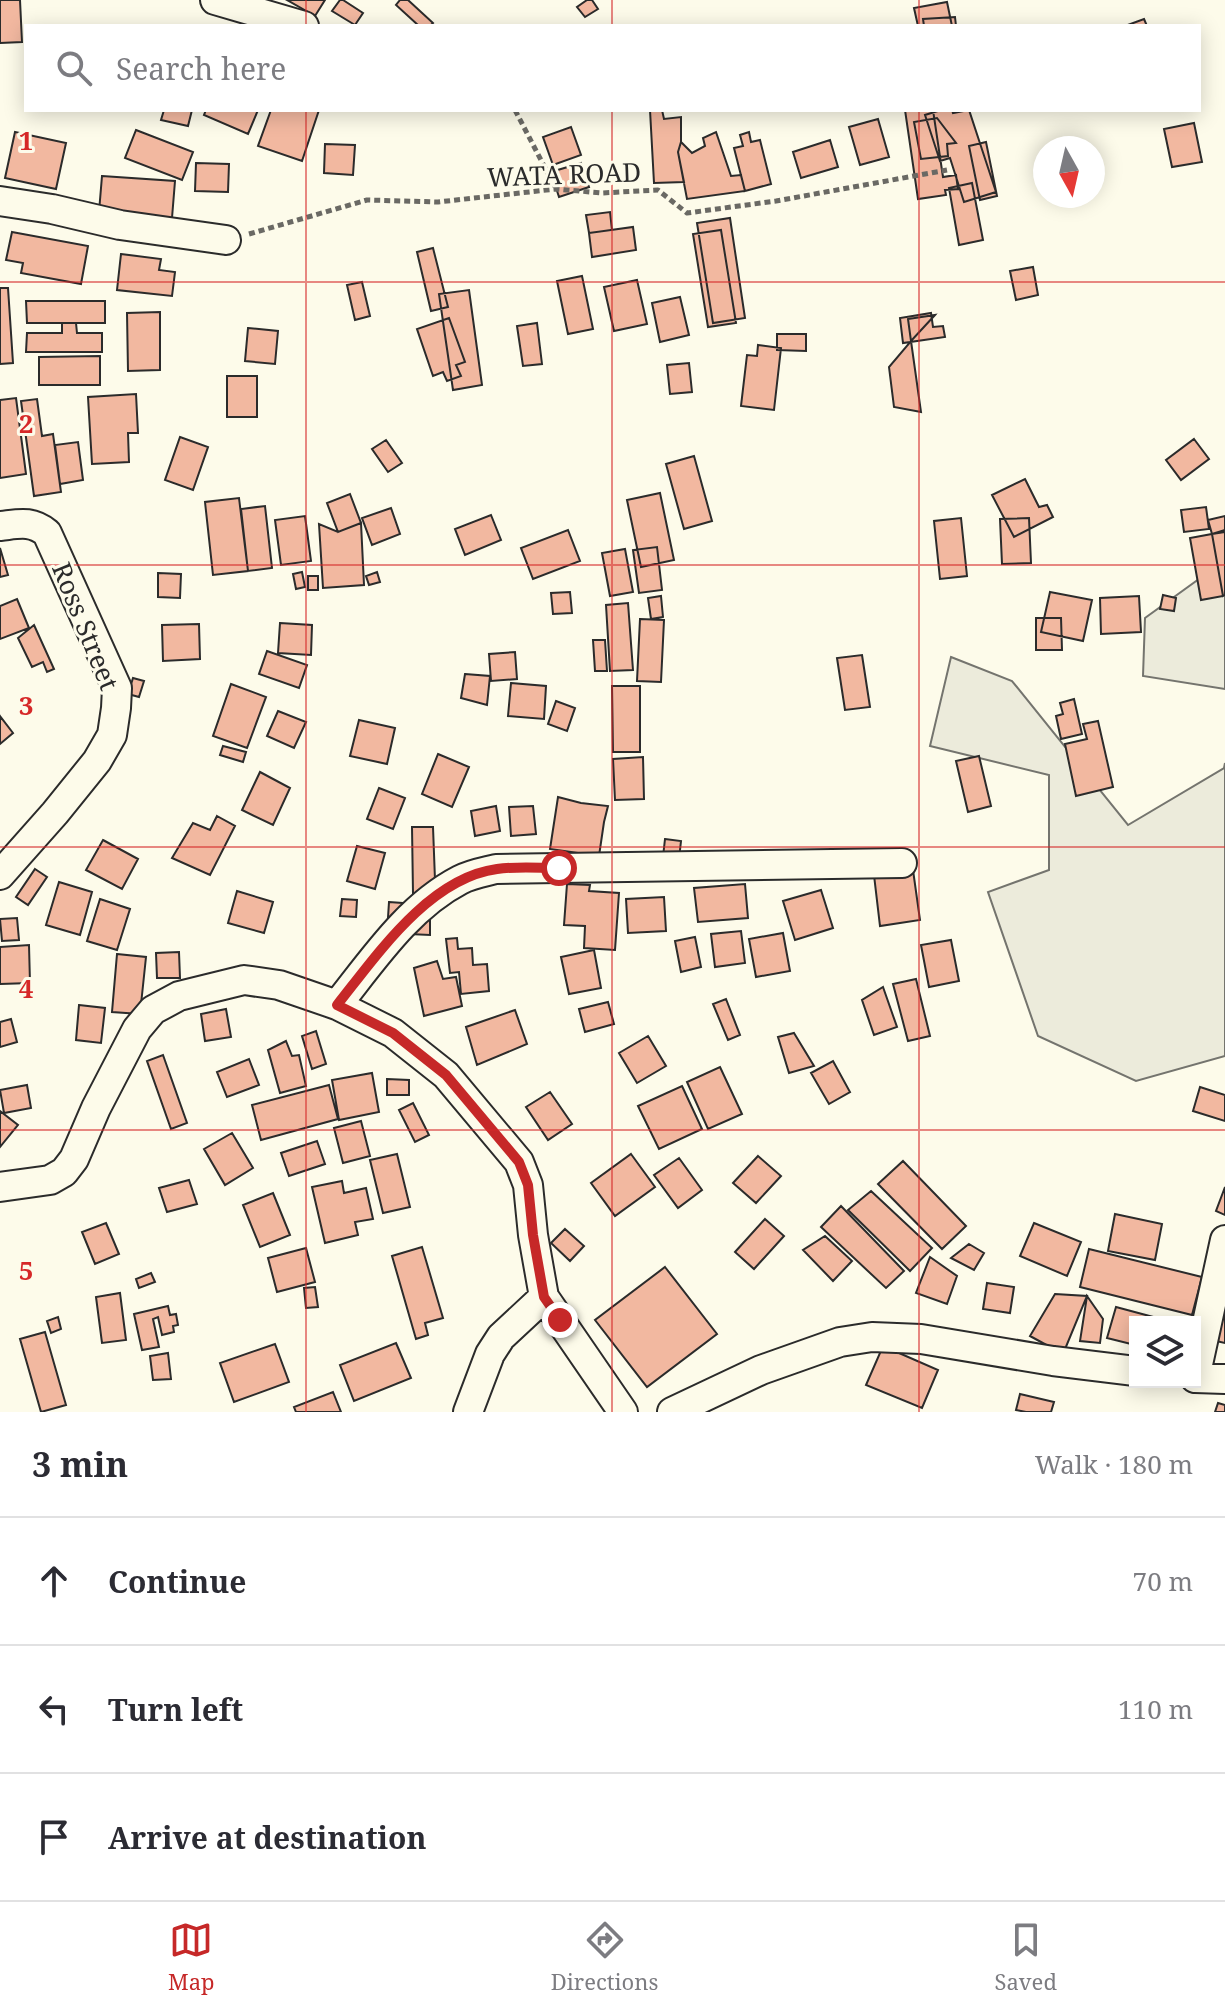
<!DOCTYPE html>
<html lang="en">
<head>
<meta charset="utf-8">
<style>
	body { margin:0; font-family:"Noto Serif",serif; background:#f2f2f3; color:#2b2b33 }
	.controls { position:absolute; right:24px; bottom:24px; display:grid; overflow:hidden; border-radius:0px; box-shadow:0 4px 20px #0003 }
	.controls button { width:72px; height:72px; display:grid; place-items:center; padding:0; border:0; border-bottom:2px solid #e1e1e2; background:#fff; color:#2b2b33; font:40px sans-serif }
	.compass { position:absolute; left:1033px; top:136px; width:72px; height:72px; border-radius:50%; background:#fff; box-shadow:0 4px 20px #0003; rotate:172deg }
	.stop { position:absolute; width:24px; height:24px; margin:-18px; border:6px solid #c62828; border-radius:50%; background:#fff }
	.stop.end { background:#c62828; border-color:#fff; box-shadow:0 2px 8px #0008 }
	.list { margin:0; padding:0; list-style:none }
	h2 { display:flex; justify-content:space-between; align-items:center; height:104px; margin:0; padding:0 32px; font-size:34px }
	h2 small { font-size:26px; font-weight:400; color:#7c7c81 }
	.list li { display:grid; grid-template-columns:52px 1fr auto; gap:24px; align-items:center; box-sizing:border-box; height:128px; padding:0 32px; border-top:2px solid #e1e1e2 }
	.list b { display:block; font-size:30px; white-space:nowrap }
	.list em { font-size:26px; font-style:normal; color:#7c7c81 }
	.icon { flex:none; width:44px; height:44px; fill:none; stroke:currentColor; stroke-width:2; stroke-linecap:round; stroke-linejoin:round }
	.map { position:relative; flex:none; width:1225px; height:1412px; overflow:hidden }
	.search { position:absolute; background:#fff; box-shadow:0 4px 20px #0003; left:24px; right:24px; top:24px; height:88px; display:flex; align-items:center; gap:20px; box-sizing:border-box; padding:0 28px; border-radius:0px; color:#7c7c81; font-size:30px }
	.sheet { height:488px; background:#fff }
	nav { display:flex; justify-content:space-around; align-items:center; box-sizing:border-box; height:112px; border-top:2px solid #e1e1e2; background:#fff; font-size:22px; color:#7c7c81 }
	nav a { display:grid; justify-items:center; gap:4px }
	nav .on { color:#c62828 }
	.map>svg:first-child { display:block }
	.green { fill:#ecebdb; stroke:#74746e; stroke-width:2 }
	.building { fill:#f2b8a0; stroke:#2b2b2b; stroke-width:2 }
	.lines { fill:none; stroke-linecap:round; stroke-linejoin:round }
	.minor-casing { stroke:#2b2b2b; stroke-width:32 }
	.path { stroke:#6a6964; stroke-width:5; stroke-dasharray:6 4; stroke-linecap:butt }
	.minor { stroke:#fdfbea; stroke-width:28 }
	.route { stroke:#c62828; stroke-width:10 }
	.grid { fill:none; stroke:#d62828; stroke-width:2; stroke-opacity:0.55 }
	.labels { text-anchor:middle; dominant-baseline:central; stroke-width:6; stroke-linejoin:round; paint-order:stroke }
	.street-label { font-size:26px; fill:#2b2b2b; stroke:#fdfbea }
	.grid-label { font-size:26px; text-anchor:middle; font-weight:bold; fill:#d62828; stroke:#fdfbea; stroke-width:6; stroke-linejoin:round; paint-order:stroke }
</style>
</head>
<body>
<div class="map">
<svg width="1225" height="1412" viewBox="0 0 1225 1412">
	<rect width="100%" height="100%" fill="#fdfbea"/>
	<path class="green" d="M 1225,577 L 1225,689 L 1143,676 L 1145,618 L 1199,579 Z
		M 951,657 L 1012,681 L 1128,825 L 1224,768 L 1225,763 L 1225,1056 L 1136,1081 L 1038,1036 L 988,892 L 1049,870 L 1049,775 L 930,746 Z"/>
	<path class="building" d="M 0,0 L 20,0 L 22,42 L 0,43 Z
		M 287,0 L 325,0 L 315,16 Z
		M 340,0 L 343,0 L 363,13 L 355,25 L 332,11 Z
		M 400,0 L 408,0 L 433,23 L 430,26 L 419,26 L 396,5 Z
		M 587,0 L 592,0 L 598,9 L 585,17 L 577,7 Z
		M 947,2 L 952,26 L 918,26 L 914,8 Z
		M 955,17 L 956,26 L 924,26 L 923,19 Z
		M 1144,19 L 1147,26 L 1125,26 Z
		M 164,110 L 192,110 L 188,126 L 161,120 Z
		M 206,110 L 258,110 L 248,134 L 204,115 Z
		M 271,110 L 319,110 L 302,161 L 258,146 Z
		M 650,110 L 662,110 L 664,119 L 681,117 L 681,142 L 678,152 L 684,182 L 654,183 Z
		M 905,110 L 933,110 L 943,177 L 956,175 L 958,189 L 945,190 L 946,195 L 918,199 Z
		M 941,110 L 952,110 L 953,113 L 969,110 L 996,192 L 964,202 L 950,158 L 940,161 L 925,115 Z
		M 937,118 L 956,143 L 947,144 L 948,156 L 921,159 L 914,122 Z
		M 878,119 L 889,157 L 860,165 L 849,127 Z
		M 1194,123 L 1202,162 L 1172,167 L 1164,129 Z
		M 571,127 L 581,155 L 553,165 L 543,137 Z
		M 136,130 L 193,152 L 182,180 L 125,158 Z
		M 15,132 L 66,143 L 56,189 L 5,178 Z
		M 716,132 L 731,176 L 741,175 L 745,191 L 687,199 L 678,152 L 681,142 L 692,153 L 705,146 L 703,138 Z
		M 749,132 L 751,142 L 760,140 L 771,184 L 745,191 L 734,148 L 743,146 L 740,135 Z
		M 830,140 L 838,167 L 801,178 L 793,152 Z
		M 986,142 L 997,196 L 980,200 L 969,146 Z
		M 325,144 L 355,145 L 353,175 L 324,173 Z
		M 196,163 L 229,164 L 228,192 L 195,191 Z
		M 581,163 L 589,187 L 559,197 L 551,172 Z
		M 102,176 L 175,181 L 172,218 L 99,212 Z
		M 972,183 L 983,240 L 959,245 L 949,188 Z
		M 610,212 L 612,230 L 589,233 L 586,215 Z
		M 730,218 L 745,318 L 713,323 L 697,223 Z
		M 633,227 L 636,250 L 592,257 L 589,233 Z
		M 721,230 L 736,323 L 708,327 L 693,234 Z
		M 12,232 L 88,246 L 81,284 L 21,273 L 23,263 L 6,260 Z
		M 433,248 L 448,307 L 431,311 L 417,252 Z
		M 121,254 L 161,259 L 159,270 L 175,272 L 172,296 L 117,290 Z
		M 1033,267 L 1038,295 L 1016,300 L 1010,271 Z
		M 582,276 L 593,329 L 568,334 L 557,281 Z
		M 637,280 L 647,324 L 614,331 L 604,287 Z
		M 362,282 L 370,316 L 355,320 L 347,285 Z
		M 0,288 L 8,288 L 13,363 L 0,364 Z
		M 469,290 L 482,385 L 453,390 L 439,294 Z
		M 680,297 L 689,335 L 660,342 L 652,303 Z
		M 26,301 L 105,301 L 105,323 L 27,323 Z
		M 160,312 L 160,370 L 128,371 L 127,313 Z
		M 931,313 L 933,327 L 943,326 L 945,337 L 903,343 L 900,318 Z
		M 935,315 L 911,341 L 908,319 Z
		M 449,318 L 465,362 L 456,365 L 461,376 L 447,381 L 443,372 L 433,376 L 417,329 Z
		M 62,323 L 76,323 L 77,333 L 102,333 L 102,352 L 26,352 L 27,333 L 62,333 Z
		M 537,323 L 542,364 L 523,366 L 517,326 Z
		M 248,328 L 278,331 L 275,364 L 245,361 Z
		M 777,334 L 806,334 L 806,351 L 777,350 Z
		M 911,341 L 921,412 L 894,407 L 889,367 Z
		M 758,345 L 781,348 L 774,410 L 741,406 L 747,355 L 757,356 Z
		M 100,356 L 100,385 L 39,385 L 39,357 Z
		M 689,363 L 692,392 L 670,394 L 667,365 Z
		M 227,376 L 257,376 L 257,417 L 227,417 Z
		M 136,394 L 138,433 L 128,433 L 129,462 L 92,464 L 88,397 Z
		M 16,398 L 26,474 L 0,478 L 0,400 Z
		M 37,399 L 42,436 L 53,434 L 61,492 L 34,496 L 21,401 Z
		M 180,437 L 208,447 L 193,490 L 165,480 Z
		M 1194,439 L 1209,459 L 1181,480 L 1166,460 Z
		M 386,440 L 402,463 L 388,472 L 372,449 Z
		M 78,442 L 83,480 L 60,484 L 55,445 Z
		M 694,456 L 712,521 L 684,529 L 666,464 Z
		M 1025,479 L 1039,507 L 1047,505 L 1053,517 L 1014,537 L 992,495 Z
		M 660,493 L 674,560 L 641,567 L 627,500 Z
		M 350,494 L 361,523 L 338,532 L 327,503 Z
		M 239,498 L 248,571 L 213,575 L 205,502 Z
		M 265,506 L 272,568 L 248,571 L 241,509 Z
		M 1206,507 L 1209,529 L 1184,532 L 1181,510 Z
		M 391,508 L 400,534 L 372,545 L 362,518 Z
		M 491,515 L 501,540 L 465,555 L 455,529 Z
		M 305,516 L 311,561 L 281,565 L 275,520 Z
		M 1225,516 L 1225,530 L 1212,534 L 1208,520 Z
		M 961,518 L 967,576 L 940,579 L 934,521 Z
		M 1029,518 L 1031,563 L 1002,564 L 1000,519 Z
		M 361,523 L 364,585 L 323,588 L 319,524 L 338,532 Z
		M 568,530 L 580,561 L 533,579 L 521,548 Z
		M 1225,532 L 1225,595 L 1223,596 L 1212,534 Z
		M 1212,534 L 1223,596 L 1201,600 L 1190,538 Z
		M 657,547 L 662,590 L 639,593 L 633,550 Z
		M 0,548 L 8,575 L 0,577 Z
		M 625,549 L 633,592 L 610,596 L 602,553 Z
		M 302,572 L 305,587 L 296,589 L 293,574 Z
		M 377,572 L 380,582 L 369,585 L 366,576 Z
		M 158,573 L 181,574 L 180,598 L 158,597 Z
		M 308,576 L 318,576 L 318,590 L 308,590 Z
		M 570,592 L 572,613 L 553,614 L 551,593 Z
		M 1050,592 L 1092,600 L 1083,641 L 1041,632 Z
		M 1163,595 L 1176,598 L 1174,611 L 1160,609 Z
		M 661,596 L 663,617 L 651,619 L 648,598 Z
		M 1139,596 L 1141,632 L 1101,634 L 1100,598 Z
		M 17,599 L 29,628 L 0,639 L 0,606 Z
		M 628,603 L 633,670 L 610,671 L 606,605 Z
		M 1036,618 L 1061,618 L 1062,650 L 1036,650 Z
		M 640,619 L 664,620 L 661,682 L 637,681 Z
		M 280,623 L 312,625 L 311,655 L 278,653 Z
		M 199,624 L 200,659 L 163,661 L 162,625 Z
		M 34,625 L 54,669 L 47,672 L 43,662 L 32,667 L 18,638 Z
		M 593,640 L 605,640 L 607,671 L 595,671 Z
		M 267,651 L 307,665 L 299,688 L 259,674 Z
		M 515,652 L 517,679 L 491,681 L 489,654 Z
		M 862,655 L 870,707 L 845,710 L 837,658 Z
		M 465,674 L 490,676 L 487,705 L 461,698 Z
		M 133,678 L 144,681 L 139,697 L 128,694 Z
		M 511,683 L 546,686 L 544,719 L 508,716 Z
		M 231,684 L 266,697 L 247,748 L 213,736 Z
		M 612,686 L 640,686 L 640,752 L 613,752 Z
		M 1074,699 L 1082,734 L 1061,739 L 1056,716 L 1063,714 L 1060,703 Z
		M 556,701 L 575,708 L 567,731 L 548,724 Z
		M 278,711 L 306,722 L 294,748 L 267,736 Z
		M 0,716 L 13,733 L 0,744 Z
		M 359,720 L 395,728 L 387,764 L 350,756 Z
		M 1098,721 L 1113,787 L 1076,796 L 1065,744 L 1087,739 L 1083,724 Z
		M 223,746 L 246,752 L 243,762 L 220,755 Z
		M 438,754 L 469,767 L 452,807 L 422,794 Z
		M 979,756 L 991,806 L 968,812 L 956,761 Z
		M 643,757 L 644,799 L 615,800 L 613,759 Z
		M 260,772 L 290,788 L 273,825 L 242,810 Z
		M 379,788 L 405,798 L 393,829 L 367,819 Z
		M 558,797 L 581,803 L 608,806 L 604,822 L 599,856 L 550,849 Z
		M 496,806 L 500,831 L 475,836 L 471,811 Z
		M 533,806 L 536,834 L 511,836 L 509,807 Z
		M 217,816 L 235,826 L 210,875 L 172,858 L 193,823 L 210,830 Z
		M 412,827 L 433,827 L 435,880 L 428,895 L 413,893 Z
		M 665,839 L 681,841 L 679,859 L 663,857 Z
		M 103,840 L 138,859 L 122,889 L 86,870 Z
		M 357,846 L 385,853 L 375,889 L 347,881 Z
		M 35,869 L 47,877 L 28,905 L 16,897 Z
		M 913,870 L 920,920 L 880,926 L 874,875 Z
		M 59,882 L 92,892 L 80,935 L 46,925 Z
		M 567,884 L 590,885 L 589,891 L 619,893 L 615,950 L 584,948 L 585,926 L 564,925 Z
		M 745,884 L 748,918 L 698,922 L 694,888 Z
		M 821,890 L 833,928 L 795,940 L 783,901 Z
		M 237,891 L 273,902 L 264,933 L 228,923 Z
		M 664,897 L 666,931 L 628,933 L 626,899 Z
		M 100,899 L 130,909 L 117,950 L 87,941 Z
		M 342,899 L 357,900 L 356,917 L 340,916 Z
		M 389,902 L 430,905 L 430,935 L 387,933 Z
		M 17,918 L 19,940 L 2,941 L 0,919 Z
		M 741,931 L 745,963 L 715,967 L 711,934 Z
		M 783,933 L 790,971 L 756,977 L 749,939 Z
		M 695,937 L 701,967 L 681,972 L 675,941 Z
		M 457,938 L 458,949 L 472,948 L 473,965 L 487,964 L 489,991 L 461,994 L 459,972 L 450,973 L 446,939 Z
		M 951,940 L 959,981 L 929,987 L 921,945 Z
		M 29,945 L 30,983 L 0,984 L 0,947 Z
		M 594,950 L 601,988 L 569,994 L 561,957 Z
		M 179,952 L 180,978 L 157,978 L 156,953 Z
		M 117,954 L 146,957 L 140,1014 L 112,1012 Z
		M 437,961 L 443,979 L 456,977 L 462,1006 L 424,1016 L 414,968 Z
		M 916,979 L 930,1036 L 908,1041 L 893,984 Z
		M 883,987 L 897,1027 L 874,1035 L 862,1000 Z
		M 726,999 L 740,1035 L 728,1040 L 713,1004 Z
		M 608,1002 L 614,1024 L 585,1032 L 579,1009 Z
		M 79,1005 L 105,1008 L 101,1043 L 76,1040 Z
		M 226,1009 L 231,1037 L 205,1041 L 201,1014 Z
		M 515,1010 L 527,1044 L 477,1065 L 466,1027 Z
		M 11,1019 L 17,1042 L 0,1047 L 0,1022 Z
		M 316,1031 L 326,1064 L 312,1069 L 302,1036 Z
		M 794,1033 L 814,1066 L 789,1073 L 778,1037 Z
		M 648,1036 L 666,1066 L 637,1083 L 619,1053 Z
		M 286,1041 L 292,1056 L 299,1055 L 306,1086 L 280,1093 L 268,1050 Z
		M 163,1055 L 187,1123 L 171,1129 L 147,1061 Z
		M 249,1059 L 259,1085 L 227,1097 L 217,1072 Z
		M 833,1061 L 850,1092 L 829,1104 L 811,1073 Z
		M 720,1067 L 742,1114 L 708,1129 L 687,1082 Z
		M 372,1073 L 379,1112 L 339,1120 L 332,1080 Z
		M 387,1079 L 409,1080 L 409,1095 L 387,1095 Z
		M 27,1085 L 31,1108 L 4,1113 L 0,1090 Z
		M 329,1085 L 338,1119 L 261,1140 L 252,1105 Z
		M 682,1086 L 702,1129 L 659,1149 L 638,1106 Z
		M 1200,1087 L 1225,1095 L 1225,1121 L 1193,1111 Z
		M 550,1092 L 572,1124 L 548,1140 L 526,1107 Z
		M 413,1103 L 429,1135 L 415,1142 L 399,1110 Z
		M 0,1111 L 18,1125 L 0,1147 Z
		M 361,1121 L 370,1156 L 343,1163 L 334,1128 Z
		M 232,1133 L 253,1168 L 225,1185 L 204,1149 Z
		M 317,1141 L 325,1164 L 289,1176 L 281,1153 Z
		M 397,1154 L 410,1207 L 383,1213 L 370,1160 Z
		M 631,1154 L 655,1187 L 615,1216 L 591,1183 Z
		M 758,1156 L 781,1176 L 756,1203 L 733,1183 Z
		M 679,1158 L 702,1190 L 678,1208 L 654,1175 Z
		M 903,1161 L 966,1226 L 942,1249 L 878,1184 Z
		M 189,1180 L 197,1204 L 167,1212 L 159,1188 Z
		M 342,1181 L 344,1193 L 366,1188 L 373,1219 L 355,1222 L 358,1235 L 325,1243 L 312,1187 Z
		M 1225,1187 L 1225,1215 L 1216,1211 Z
		M 871,1191 L 932,1248 L 910,1271 L 848,1210 Z
		M 273,1193 L 290,1235 L 260,1247 L 243,1205 Z
		M 841,1206 L 904,1271 L 886,1288 L 821,1227 Z
		M 1115,1214 L 1162,1224 L 1155,1260 L 1108,1251 Z
		M 765,1219 L 784,1236 L 754,1269 L 735,1252 Z
		M 106,1223 L 119,1254 L 95,1264 L 82,1232 Z
		M 1034,1223 L 1081,1242 L 1067,1276 L 1020,1256 Z
		M 565,1229 L 584,1246 L 570,1261 L 551,1243 Z
		M 825,1236 L 852,1261 L 833,1281 L 803,1250 Z
		M 969,1244 L 984,1253 L 974,1270 L 951,1258 Z
		M 422,1247 L 443,1318 L 425,1323 L 428,1335 L 416,1339 L 392,1256 Z
		M 306,1248 L 315,1282 L 277,1292 L 268,1258 Z
		M 1089,1249 L 1202,1277 L 1192,1315 L 1080,1287 Z
		M 930,1257 L 957,1276 L 947,1304 L 916,1293 Z
		M 665,1267 L 717,1334 L 647,1387 L 595,1320 Z
		M 151,1273 L 155,1282 L 139,1288 L 136,1279 Z
		M 987,1283 L 1014,1287 L 1010,1313 L 983,1309 Z
		M 315,1287 L 318,1307 L 306,1308 L 304,1288 Z
		M 120,1293 L 126,1340 L 102,1343 L 96,1297 Z
		M 1055,1294 L 1087,1296 L 1063,1354 L 1030,1336 Z
		M 1087,1296 L 1103,1319 L 1100,1343 L 1080,1341 Z
		M 168,1306 L 170,1315 L 176,1314 L 178,1325 L 173,1326 L 174,1332 L 162,1335 L 158,1317 L 153,1319 L 159,1347 L 142,1350 L 134,1314 Z
		M 1225,1306 L 1225,1343 L 1216,1341 Z
		M 1116,1307 L 1172,1322 L 1135,1322 L 1135,1345 L 1107,1338 Z
		M 58,1317 L 61,1329 L 51,1333 L 47,1321 Z
		M 45,1332 L 66,1405 L 41,1412 L 20,1339 Z
		M 396,1343 L 411,1378 L 354,1401 L 340,1365 Z
		M 275,1344 L 289,1382 L 234,1402 L 220,1363 Z
		M 883,1346 L 938,1370 L 922,1408 L 866,1385 Z
		M 168,1353 L 171,1379 L 153,1380 L 150,1356 Z
		M 333,1392 L 341,1412 L 296,1412 L 294,1407 Z
		M 1020,1394 L 1054,1402 L 1051,1412 L 1026,1412 L 1016,1410 Z
		M 1218,1403 L 1225,1405 L 1225,1412 L 1215,1412 Z"/>
	<g class="lines">
		<g class="minor-casing">
			<path id="minor" d="M 215,0 L 304,26
				M 0,201 L 52,209 L 120,225 L 226,240
				M 0,526 C 19,524 31,520 47,533 L 117,688 L 116,708 L 112,735 L 97,761 L 55,813 L 0,875
				M 337,1005 C 373,960 408,907 460,880 C 471,874 484,872 496,869 L 902,863
				M 0,1187 L 50,1180 L 64,1172 L 74,1159 L 96,1108 L 137,1029 L 153,1010 L 179,996 L 244,980 L 279,985 L 337,1005 L 393,1033 L 446,1075 L 519,1162 L 528,1185 L 533,1235 L 544,1297 L 623,1412
				M 1225,1240 L 1195,1378 L 1225,1379
				M 468,1412 L 490,1354 L 501,1337 L 544,1297
				M 672,1412 L 761,1370 L 840,1342 L 872,1337 L 921,1339 L 1053,1361 L 1135,1371"/>
		</g>
		<path class="path" d="M 515,110 L 556,189
			M 249,234 L 367,200 L 438,202 L 556,189 L 602,193 L 658,190 L 687,213 L 776,201 L 947,170"/>
		<use href="#minor" class="minor"/>
	</g>
	<g class="lines">
		<path class="route" d="M 559,868 C 539,868 517,866 497,869 C 429,878 377,955 337,1005 L 393,1033 L 446,1075 L 519,1162 L 528,1185 L 533,1235 L 544,1297 L 560,1320"/>
	</g>
	<path class="grid" d="M 306,0 L 306,26M 612,0 L 612,26M 919,0 L 919,26M 306,110 L 306,1412M 612,110 L 612,1412M 919,110 L 919,1412M 0,282 L 1225,282M 0,565 L 1225,565M 0,847 L 1225,847M 0,1130 L 1225,1130"/>
	<g class="labels">
		<g class="street-label">
			<text transform="translate(564 174) rotate(-2)">WATA ROAD</text>
			<text transform="translate(86 626) rotate(68)">Ross Street</text>
		</g>
	</g>
	<g class="grid-label">
		<text x="26" y="150">1</text>
		<text x="26" y="433">2</text>
		<text x="26" y="715">3</text>
		<text x="26" y="998">4</text>
		<text x="26" y="1280">5</text>
	</g>
</svg>
<div class="controls">
<button><svg class="icon" aria-label="layers" viewBox="0 0 24 24"><path d="M12 4l9 5-9 5-9-5zM3 14l9 5 9-5"/></svg></button>
</div>
<svg class="compass" viewBox="-18 -18 36 36"><path d="M0-13l5 13h-10z" fill="#e53935"/><path d="M0 13l5-13h-10z" fill="#7c7c81"/></svg>
<div class="stop" style="left:559px;top:868px"></div>
<div class="stop end" style="left:560px;top:1320px"></div>
<div class="search"><svg class="icon" aria-label="search" viewBox="0 0 24 24"><circle cx="10" cy="10" r="6"/><path d="M15 15l6 6"/></svg>Search here</div>
</div>
<section class="sheet">
<h2>3 min<small>Walk · 180 m</small></h2>
<ul class="list">
<li><svg class="icon" aria-label="ahead" viewBox="0 0 24 24"><path d="M12 20V5M6 11l6-6 6 6"/></svg><div><b>Continue</b></div><em>70 m</em></li>
<li><svg class="icon" aria-label="left" viewBox="0 0 24 24"><path d="M17 20v-9H6M10 6l-5 5 5 5"/></svg><div><b>Turn left</b></div><em>110 m</em></li>
<li><svg class="icon" aria-label="arrive" viewBox="0 0 24 24"><path d="M6 21V4h12l-3 4 3 4H6"/></svg><div><b>Arrive at destination</b></div></li>
</ul>
</section>
<nav>
<a class="on"><svg class="icon" aria-label="map" viewBox="0 0 24 24"><path d="M3 6l6-2 6 2 6-2v14l-6 2-6-2-6 2zM9 4v14M15 6v14"/></svg>Map</a>
<a><svg class="icon" aria-label="directions" viewBox="0 0 24 24"><path d="M12 3l9 9-9 9-9-9zM9 14v-3h6M13 9l2 2-2 2"/></svg>Directions</a>
<a><svg class="icon" aria-label="saved" viewBox="0 0 24 24"><path d="M7 4h10v16l-5-4-5 4z"/></svg>Saved</a>
</nav>
</body>
</html>
